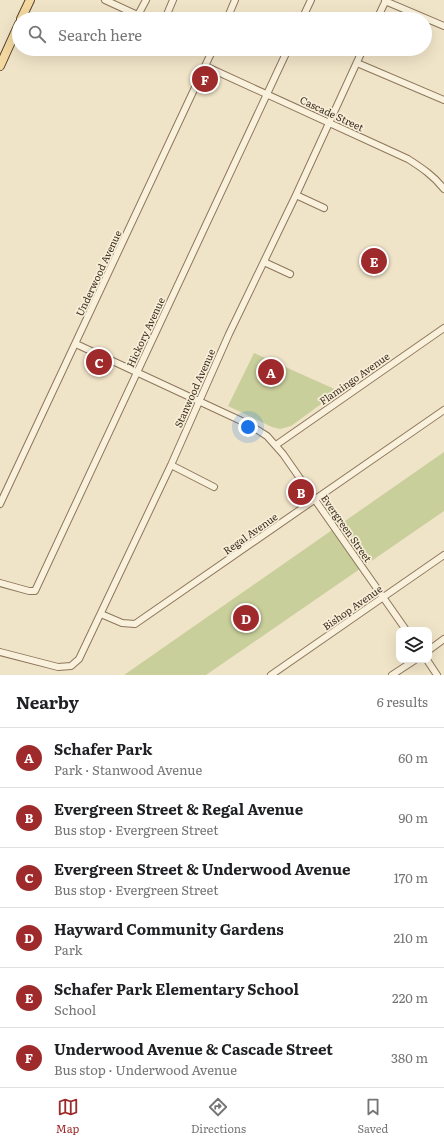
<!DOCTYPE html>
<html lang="en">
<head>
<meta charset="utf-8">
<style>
	body { margin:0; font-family:Literata,serif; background:#f6f6f6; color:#202124 }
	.controls { position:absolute; right:12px; bottom:12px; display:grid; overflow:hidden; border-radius:8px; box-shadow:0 4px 16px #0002 }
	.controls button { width:36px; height:36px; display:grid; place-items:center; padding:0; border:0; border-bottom:1px solid #e0e0e0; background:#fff; color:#202124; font:20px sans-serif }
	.you { position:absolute; left:248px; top:427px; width:14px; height:14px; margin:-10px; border:3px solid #fff; border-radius:50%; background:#1a73e8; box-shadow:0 0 0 6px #1a73e833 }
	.badge { display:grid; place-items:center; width:26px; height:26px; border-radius:50%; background:#9e2a2b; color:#fff; font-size:13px; font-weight:700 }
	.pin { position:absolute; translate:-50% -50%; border:2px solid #fff; box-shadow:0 1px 4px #0006 }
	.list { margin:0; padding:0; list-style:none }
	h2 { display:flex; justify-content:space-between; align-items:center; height:52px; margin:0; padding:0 16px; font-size:17px }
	h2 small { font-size:13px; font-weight:400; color:#757577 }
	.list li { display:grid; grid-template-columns:26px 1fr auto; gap:12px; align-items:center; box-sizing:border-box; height:60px; padding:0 16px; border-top:1px solid #e0e0e0 }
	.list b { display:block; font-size:15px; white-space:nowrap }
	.list p { margin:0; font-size:13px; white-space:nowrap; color:#757577 }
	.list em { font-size:13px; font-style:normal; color:#757577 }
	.icon { flex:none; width:22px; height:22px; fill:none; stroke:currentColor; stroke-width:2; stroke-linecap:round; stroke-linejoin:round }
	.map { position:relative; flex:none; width:444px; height:675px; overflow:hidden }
	.search { position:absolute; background:#fff; box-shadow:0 4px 16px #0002; left:12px; right:12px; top:12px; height:44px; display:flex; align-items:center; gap:10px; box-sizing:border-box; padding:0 14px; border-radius:22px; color:#757577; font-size:15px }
	.sheet { height:412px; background:#fff }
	nav { display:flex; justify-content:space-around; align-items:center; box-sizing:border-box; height:56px; border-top:1px solid #e0e0e0; background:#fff; font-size:11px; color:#757577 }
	nav a { display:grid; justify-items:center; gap:2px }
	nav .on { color:#9e2a2b }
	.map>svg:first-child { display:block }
	.green { fill:#c9cf9b }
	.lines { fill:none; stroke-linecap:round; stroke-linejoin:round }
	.minor-casing { stroke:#8d765c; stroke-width:8 }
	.major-casing { stroke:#5b4430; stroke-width:10 }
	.minor { stroke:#faf1dc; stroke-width:6 }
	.major { stroke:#f3d9a0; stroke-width:8 }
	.labels { text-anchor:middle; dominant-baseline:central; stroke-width:3.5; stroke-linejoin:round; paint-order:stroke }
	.street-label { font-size:10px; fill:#3d2e20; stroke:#f7eed8 }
</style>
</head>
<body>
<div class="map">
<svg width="444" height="675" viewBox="0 0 444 675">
	<rect width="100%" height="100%" fill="#f0e4c8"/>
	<path class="green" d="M 254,353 L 339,391 L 291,426 L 280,429 L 272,427 L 228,406 Z
		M 444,452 L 444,511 L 206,675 L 124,675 Z"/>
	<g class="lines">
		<g class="minor-casing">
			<path id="minor" d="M 105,0 L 146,19
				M 385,1 L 444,26
				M 138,15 L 146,0
				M 165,19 L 173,0
				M 227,19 L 235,0
				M 302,19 L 311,0
				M 377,19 L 386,0
				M 357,63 L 444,100
				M 205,66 L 408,159 C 422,168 434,176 444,189
				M 296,195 L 324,208
				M 264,262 L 290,274
				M 76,344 L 248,424 L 267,436 L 283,454 L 406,630
				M 276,445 L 444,328
				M 171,465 L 214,487
				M 0,504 L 213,49
				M 0,583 L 29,591 L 35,591 L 288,49
				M 101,614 L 122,623 L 135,624 L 444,410
				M 429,650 L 444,639
				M 0,652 L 58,667 L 71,666 L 79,659 L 171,465 L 229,334 L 296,195 L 363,49
				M 427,660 L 437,675
				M 271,675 L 444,555
				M 392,675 L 415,660"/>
		</g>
		<g class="major-casing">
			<path id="major" d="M 21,19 L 30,0
				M 0,66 L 19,24"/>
		</g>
		<use href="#minor" class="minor"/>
		<use href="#major" class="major"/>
	</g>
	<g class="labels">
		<g class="street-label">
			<text transform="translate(332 113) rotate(25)">Cascade Street</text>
			<text transform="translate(98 273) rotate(-65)">Underwood Avenue</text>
			<text transform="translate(145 332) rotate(-65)">Hickory Avenue</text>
			<text transform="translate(354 378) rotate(-35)">Flamingo Avenue</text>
			<text transform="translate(194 388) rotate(-66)">Stanwood Avenue</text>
			<text transform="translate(347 528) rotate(55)">Evergreen Street</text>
			<text transform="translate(250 533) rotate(-35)">Regal Avenue</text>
			<text transform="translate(352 607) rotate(-35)">Bishop Avenue</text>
		</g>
	</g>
</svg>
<div class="controls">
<button><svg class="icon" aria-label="layers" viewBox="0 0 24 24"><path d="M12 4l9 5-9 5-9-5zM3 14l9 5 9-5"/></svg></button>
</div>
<div class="you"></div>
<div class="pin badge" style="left:271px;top:372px">A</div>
<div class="pin badge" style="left:301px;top:492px">B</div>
<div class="pin badge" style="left:99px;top:362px">C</div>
<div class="pin badge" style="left:246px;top:618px">D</div>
<div class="pin badge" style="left:374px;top:261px">E</div>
<div class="pin badge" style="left:205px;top:79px">F</div>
<div class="search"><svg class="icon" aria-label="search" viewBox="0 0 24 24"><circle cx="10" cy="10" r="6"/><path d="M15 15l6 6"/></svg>Search here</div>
</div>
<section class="sheet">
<h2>Nearby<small>6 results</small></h2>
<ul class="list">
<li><span class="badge">A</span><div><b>Schafer Park</b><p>Park · Stanwood Avenue</p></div><em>60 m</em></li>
<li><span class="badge">B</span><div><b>Evergreen Street &amp; Regal Avenue</b><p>Bus stop · Evergreen Street</p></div><em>90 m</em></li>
<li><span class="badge">C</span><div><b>Evergreen Street &amp; Underwood Avenue</b><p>Bus stop · Evergreen Street</p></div><em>170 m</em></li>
<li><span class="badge">D</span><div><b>Hayward Community Gardens</b><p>Park</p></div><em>210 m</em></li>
<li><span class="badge">E</span><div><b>Schafer Park Elementary School</b><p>School</p></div><em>220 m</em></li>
<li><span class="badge">F</span><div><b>Underwood Avenue &amp; Cascade Street</b><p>Bus stop · Underwood Avenue</p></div><em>380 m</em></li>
</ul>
</section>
<nav>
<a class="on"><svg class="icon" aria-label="map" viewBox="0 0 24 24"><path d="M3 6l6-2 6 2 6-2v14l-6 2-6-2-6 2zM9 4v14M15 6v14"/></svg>Map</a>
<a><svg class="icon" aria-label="directions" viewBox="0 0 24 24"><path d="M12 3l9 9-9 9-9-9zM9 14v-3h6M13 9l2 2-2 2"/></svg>Directions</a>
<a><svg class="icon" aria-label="saved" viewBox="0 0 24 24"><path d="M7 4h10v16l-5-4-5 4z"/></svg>Saved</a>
</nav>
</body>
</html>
